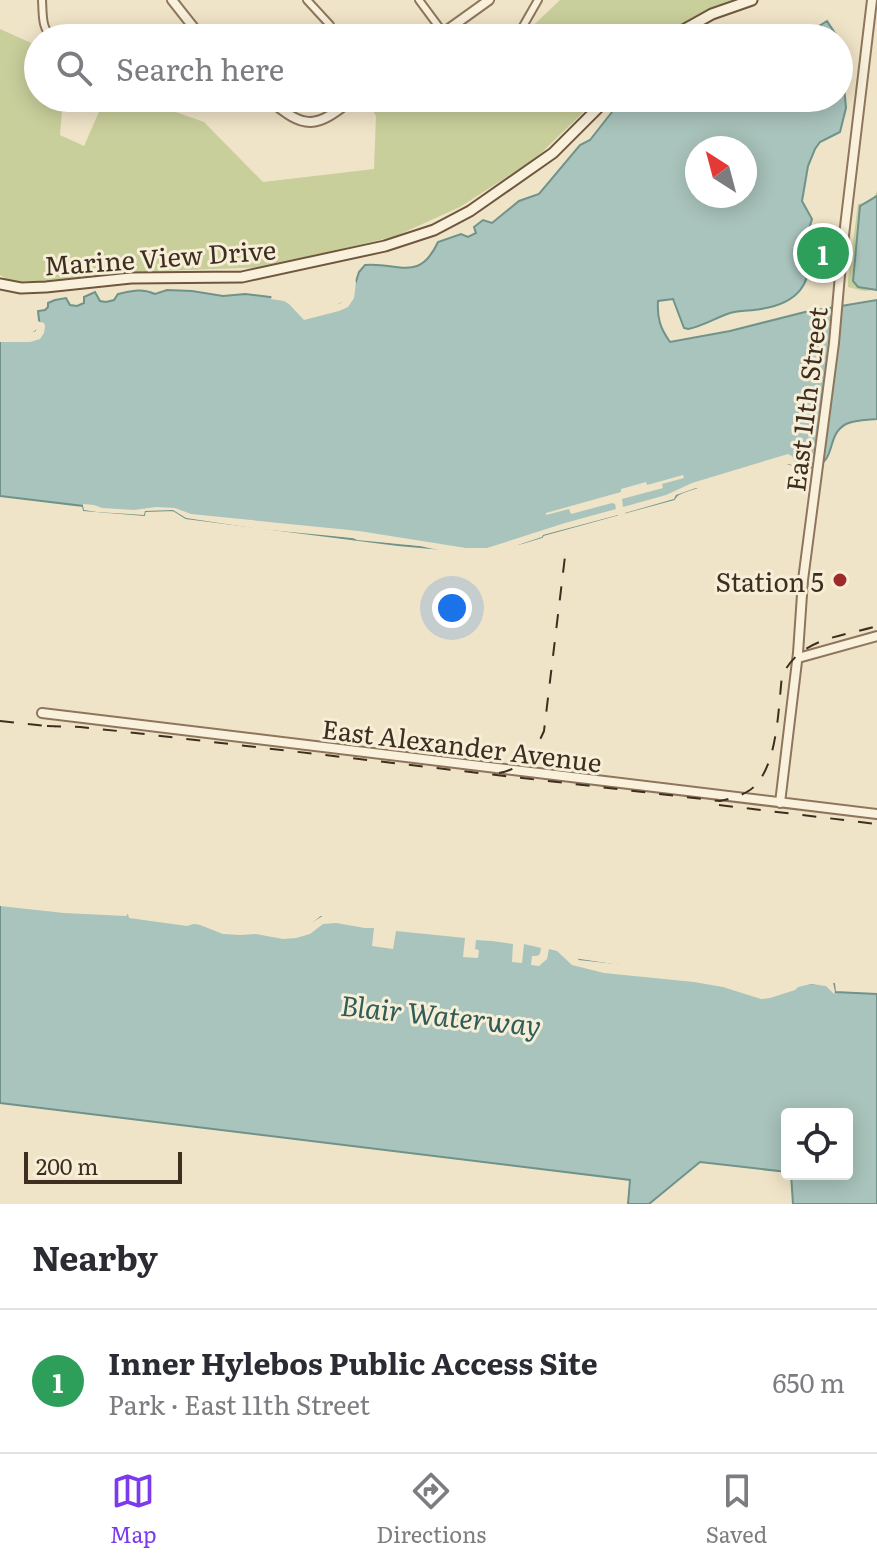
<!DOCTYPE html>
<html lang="en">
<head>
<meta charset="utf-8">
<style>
	body { margin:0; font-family:Literata,serif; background:#f7f7f7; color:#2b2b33 }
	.controls { position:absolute; right:24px; bottom:24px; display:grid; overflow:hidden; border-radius:8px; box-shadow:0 4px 20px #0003 }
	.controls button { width:72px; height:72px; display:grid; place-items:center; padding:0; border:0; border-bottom:2px solid #e1e1e2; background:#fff; color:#2b2b33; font:40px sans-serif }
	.compass { position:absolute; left:685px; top:136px; width:72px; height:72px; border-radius:50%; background:#fff; box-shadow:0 4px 20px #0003; rotate:324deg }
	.scale { position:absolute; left:24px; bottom:20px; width:158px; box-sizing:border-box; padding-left:8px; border:4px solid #3d2e20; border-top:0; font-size:22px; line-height:28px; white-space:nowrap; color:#3d2e20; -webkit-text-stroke:6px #f7eed8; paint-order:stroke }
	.you { position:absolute; left:452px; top:608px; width:28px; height:28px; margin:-20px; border:6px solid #fff; border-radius:50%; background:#1a73e8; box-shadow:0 0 0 12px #1a73e833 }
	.badge { display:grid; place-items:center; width:52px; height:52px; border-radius:50%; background:#7c3aed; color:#fff; font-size:26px; font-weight:700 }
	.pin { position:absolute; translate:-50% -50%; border:4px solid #fff; box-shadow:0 2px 8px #0006 }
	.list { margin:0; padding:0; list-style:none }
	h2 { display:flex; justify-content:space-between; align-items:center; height:104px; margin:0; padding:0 32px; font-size:34px }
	h2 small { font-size:26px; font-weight:400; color:#7c7c81 }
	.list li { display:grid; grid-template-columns:52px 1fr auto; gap:24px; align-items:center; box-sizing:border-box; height:144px; padding:0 32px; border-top:2px solid #e1e1e2 }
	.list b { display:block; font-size:30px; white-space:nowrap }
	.list p { margin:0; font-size:26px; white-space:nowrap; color:#7c7c81 }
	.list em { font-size:26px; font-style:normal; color:#7c7c81 }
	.icon { flex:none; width:44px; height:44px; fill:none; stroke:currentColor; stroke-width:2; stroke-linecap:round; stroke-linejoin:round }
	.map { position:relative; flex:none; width:877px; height:1204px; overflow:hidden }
	.search { position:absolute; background:#fff; box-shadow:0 4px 20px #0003; left:24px; right:24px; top:24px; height:88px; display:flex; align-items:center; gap:20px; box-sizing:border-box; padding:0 28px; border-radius:44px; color:#7c7c81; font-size:30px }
	.sheet { height:248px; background:#fff }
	nav { display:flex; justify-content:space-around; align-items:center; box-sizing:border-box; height:112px; border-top:2px solid #e1e1e2; background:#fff; font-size:22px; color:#7c7c81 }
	nav a { display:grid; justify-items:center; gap:4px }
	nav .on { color:#7c3aed }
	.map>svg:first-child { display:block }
	.green { fill:#c9cf9b }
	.water { fill:#a9c4bc; stroke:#6f938a; stroke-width:2; fill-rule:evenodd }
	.pier { fill:#f0e4c8 }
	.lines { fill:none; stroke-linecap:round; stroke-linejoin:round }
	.minor-casing { stroke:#8d765c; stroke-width:10 }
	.tertiary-casing { stroke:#8d765c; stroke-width:12 }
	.secondary-casing { stroke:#6f573f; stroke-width:13 }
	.minor { stroke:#faf1dc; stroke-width:6 }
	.tertiary { stroke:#faf1dc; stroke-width:8 }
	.secondary { stroke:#faf1dc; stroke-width:9 }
	.rail { stroke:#3d2e20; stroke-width:2; stroke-dasharray:14 14; stroke-linecap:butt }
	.poi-dot { fill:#9e2a2b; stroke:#f7eed8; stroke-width:3 }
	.labels { text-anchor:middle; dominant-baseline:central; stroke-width:6; stroke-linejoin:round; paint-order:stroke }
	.street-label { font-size:26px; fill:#3d2e20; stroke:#f7eed8 }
	.poi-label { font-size:26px; fill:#3d2e20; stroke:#f7eed8; text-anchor:end }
	.water-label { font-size:28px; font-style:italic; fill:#2f5d5a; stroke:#f7eed8 }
</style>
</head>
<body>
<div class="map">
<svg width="877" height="1204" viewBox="0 0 877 1204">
	<rect width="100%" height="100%" fill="#f0e4c8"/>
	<path class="green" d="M 560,0 L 737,0 L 674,28 L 663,38 L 520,38 Z
		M 0,29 L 38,46 L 38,98 L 63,98 L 60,135 L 84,146 L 105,98 L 136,98 L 204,122 L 263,182 L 374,169 L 376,116 L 365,98 L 448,98 L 472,103 L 477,98 L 598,98 L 536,158 L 460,207 L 396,236 L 270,267 L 161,271 L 61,282 L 10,281 L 0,275 Z
		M 877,191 L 877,292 L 875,290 L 864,291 L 848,287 L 848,280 L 858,204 C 866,203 874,200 877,191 Z"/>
	<path class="water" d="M 827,21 L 846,50 L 848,64 L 844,86 L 846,108 L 840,132 L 820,142 L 815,149 L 808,166 L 802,201 L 812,219 L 804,245 L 810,248 C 812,285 798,303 761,309 C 751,311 740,310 730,313 C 715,318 703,326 688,329 L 684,328 L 673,299 L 658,301 C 657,318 660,328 670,342 L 730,331 L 805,312 L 877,300 L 877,419 C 868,420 855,420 846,424 C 824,436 839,464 809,468 C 800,470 793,463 785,463 C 777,463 684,490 677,495 C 676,496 675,498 674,499 L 543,535 L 542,537 L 522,543 L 475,552 L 398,545 L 186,518 L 173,510 L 145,511 L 144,515 L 84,510 L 83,506 L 0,496 L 0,335 L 32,334 L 40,328 L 38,311 L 45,310 L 48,307 L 48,303 L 55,300 L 66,298 L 70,305 L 77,306 L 84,303 L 84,297 L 95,292 L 100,301 L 106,302 L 114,300 L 118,294 C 132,291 142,288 155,294 L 167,290 L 192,291 L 223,296 L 245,294 L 286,299 L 310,317 L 350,300 L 359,272 L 365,265 C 399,262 419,283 438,242 L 461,234 L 468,237 L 476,233 L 474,227 L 483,220 L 492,223 L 519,201 L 539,194 L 580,145 L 590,140 L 623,98 L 839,98 L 839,38 L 731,38 C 736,36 742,31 748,29 C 756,27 766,32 773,34 C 792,41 812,31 827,21 ZM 697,148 L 745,148 L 745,196 L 697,196 Z
		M 877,196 L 877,290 L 858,287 L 853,281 L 860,206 Z
		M 0,896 L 224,927 L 305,930 L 321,917 L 552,941 L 573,959 L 754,986 L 800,983 L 834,984 L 835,992 L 877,994 L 877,1204 L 793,1204 L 791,1174 L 847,1174 L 847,1114 L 787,1114 L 787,1172 L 700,1162 L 649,1204 L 628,1204 L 630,1180 L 0,1103 Z"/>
	<path class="pier" d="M 354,273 L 356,283 L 354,298 L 348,307 L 339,311 L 304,320 L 289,304 L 284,301 L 271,299 L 272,294 L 287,295 L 296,301 L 307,312 L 341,303 L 346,298 Z
		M 37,321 L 44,323 L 45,326 L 44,333 L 40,339 L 30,342 L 0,342 L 0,332 L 30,333 L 36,331 Z
		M 788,454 L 792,456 L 795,462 L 794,466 L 789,464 L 702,489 L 696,488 L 676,495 L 674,499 L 625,513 L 625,515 L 619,517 L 618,515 L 543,535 L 542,537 L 481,557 L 468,553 L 447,552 L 420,546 L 357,540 L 353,538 L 259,529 L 186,518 L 173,510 L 145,511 L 144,515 L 97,512 L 84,510 L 83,506 L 83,504 L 94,505 L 102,508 L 134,510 L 156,507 L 175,508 L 191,514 L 359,531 L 466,548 L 487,548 L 565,523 L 616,509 L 615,504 L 612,503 L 571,514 L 569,509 L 546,515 L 546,513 L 621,492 L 621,489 L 646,482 L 647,485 L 683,475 L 684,478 L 662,484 L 663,488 L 622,499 L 623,507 L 666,495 L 692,483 Z
		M 0,892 L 55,900 L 195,913 L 216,916 L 226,923 L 249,926 L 259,923 L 305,927 L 324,915 L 351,915 L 477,930 L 477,931 L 541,938 L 543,936 L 561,942 L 561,944 L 569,948 L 579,960 L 734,977 L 755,982 L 820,979 L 833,982 L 835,992 L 834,994 L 826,986 L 811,984 L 798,987 L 795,990 L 770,998 L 761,999 L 723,987 L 694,982 L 604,973 L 572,965 L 557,951 L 549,949 L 547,959 L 539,966 L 531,965 L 532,956 L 537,956 L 540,954 L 541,948 L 524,944 L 522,963 L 512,962 L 513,944 L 492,941 L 476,940 L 475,949 L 479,950 L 478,958 L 463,957 L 465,938 L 396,931 L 393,949 L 372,946 L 374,928 L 365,928 L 336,923 L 323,924 L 310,934 L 296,938 L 283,939 L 256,934 L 240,935 L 223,934 L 200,925 L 194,924 L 187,926 L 129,918 L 128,914 L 126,916 L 64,913 L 0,906 Z"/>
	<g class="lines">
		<g class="minor-casing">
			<path id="minor" d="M 42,0 C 43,14 41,29 53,38
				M 307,0 L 330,25 L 334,38
				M 419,0 L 439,27 L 449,38
				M 513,38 L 522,28 L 538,0"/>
		</g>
		<g class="tertiary-casing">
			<path id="tertiary" d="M 172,0 L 202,38
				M 436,38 L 489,0
				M 267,98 C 306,131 315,129 354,98
				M 798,658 L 877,636
				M 42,713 L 877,814
				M 780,803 L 798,653 L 803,580 L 834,343 L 842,252 L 872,0"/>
		</g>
		<g class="secondary-casing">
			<path id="secondary" d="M 669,38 L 712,14 L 752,0
				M 0,284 L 21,288 L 46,287 L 131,278 L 242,277 L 385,246 L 434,230 L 470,211 L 553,153 L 608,98"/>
		</g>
		<use href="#minor" class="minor"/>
		<use href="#tertiary" class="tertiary"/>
		<use href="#secondary" class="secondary"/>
		<path class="rail" d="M 0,721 L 56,727
			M 47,726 L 80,727 L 118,731 L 720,801 C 730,799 741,796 750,790 C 778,770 778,709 782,676 C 800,638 840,637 877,626
			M 499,773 C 522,769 535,752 544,731 L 566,548
			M 719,805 L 877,824"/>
	</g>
	<circle class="poi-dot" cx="840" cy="580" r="8"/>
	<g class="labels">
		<g class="street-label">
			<text transform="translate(160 256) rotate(-4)">Marine View Drive</text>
			<text transform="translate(805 399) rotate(-83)">East 11th Street</text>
			<text transform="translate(462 744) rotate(7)">East Alexander Avenue</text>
		</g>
		<g class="poi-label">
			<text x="824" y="580">Station 5</text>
		</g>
		<g class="water-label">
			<text transform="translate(441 1014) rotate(6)">Blair Waterway</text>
		</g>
	</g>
</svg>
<div class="controls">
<button><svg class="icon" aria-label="locate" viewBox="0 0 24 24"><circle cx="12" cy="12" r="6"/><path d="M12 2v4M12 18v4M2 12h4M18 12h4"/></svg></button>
</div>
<svg class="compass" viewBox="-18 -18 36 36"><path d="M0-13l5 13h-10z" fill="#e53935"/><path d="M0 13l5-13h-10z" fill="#7c7c81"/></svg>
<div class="scale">200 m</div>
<div class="you"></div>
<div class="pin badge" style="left:823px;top:253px;background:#2e9e5b">1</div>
<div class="search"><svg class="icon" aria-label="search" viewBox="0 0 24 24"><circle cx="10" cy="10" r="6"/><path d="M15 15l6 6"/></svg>Search here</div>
</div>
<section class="sheet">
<h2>Nearby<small></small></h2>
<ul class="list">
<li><span class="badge" style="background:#2e9e5b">1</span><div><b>Inner Hylebos Public Access Site</b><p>Park · East 11th Street</p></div><em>650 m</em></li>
</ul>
</section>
<nav>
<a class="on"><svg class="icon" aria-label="map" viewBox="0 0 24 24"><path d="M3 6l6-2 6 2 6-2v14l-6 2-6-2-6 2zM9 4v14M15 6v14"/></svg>Map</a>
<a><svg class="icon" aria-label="directions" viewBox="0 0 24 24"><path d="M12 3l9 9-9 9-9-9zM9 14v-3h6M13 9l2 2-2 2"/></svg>Directions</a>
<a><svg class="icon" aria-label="saved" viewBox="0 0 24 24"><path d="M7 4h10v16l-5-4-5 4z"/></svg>Saved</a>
</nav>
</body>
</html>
